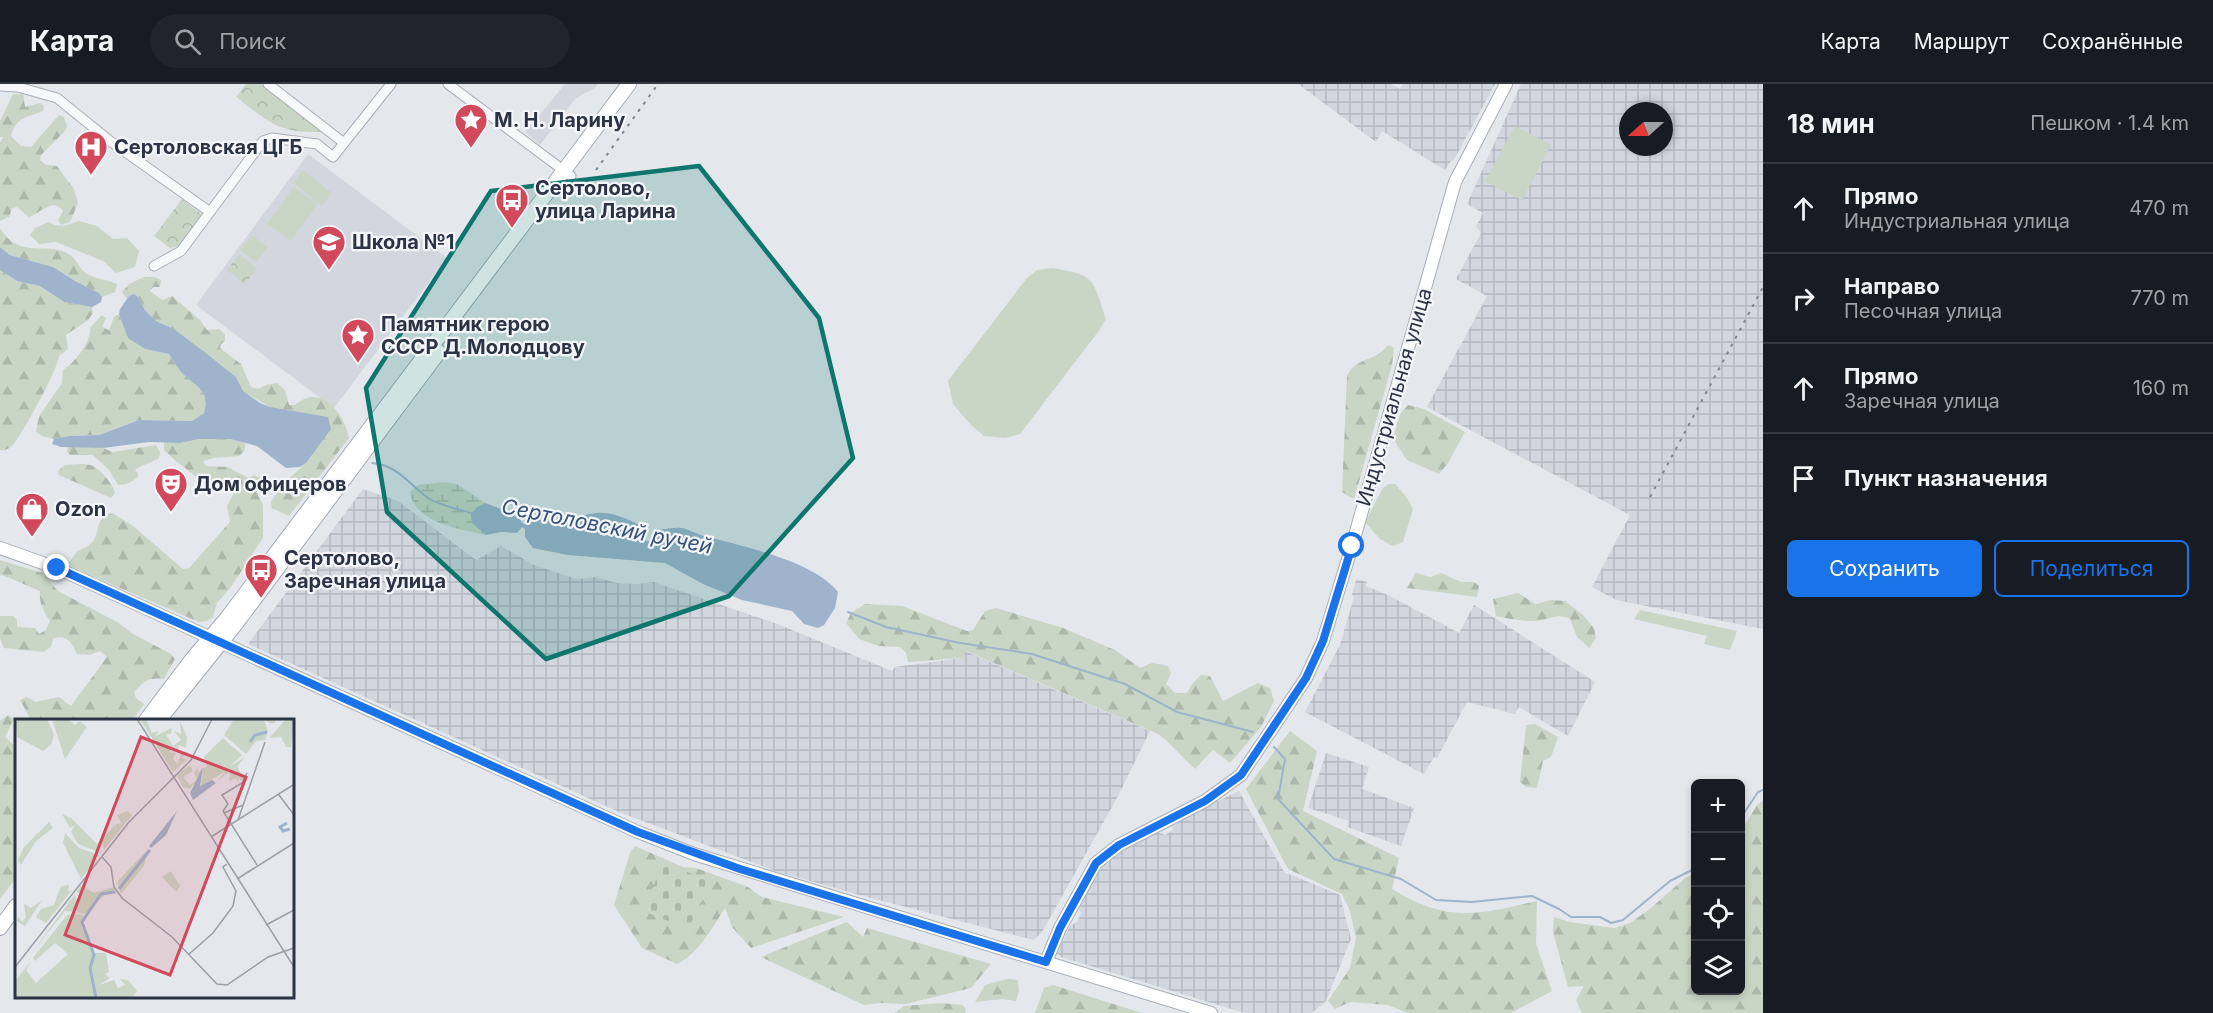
<!DOCTYPE html>
<html lang="ru">
<head>
<meta charset="utf-8">
<style>
	body { margin:0; font-family:Inter,sans-serif; background:#20242c; color:#f1f3f6 }
	.controls { position:absolute; right:18px; bottom:18px; display:grid; overflow:hidden; border-radius:9px; box-shadow:0 3px 9px #0003 }
	.controls button { width:54px; height:54px; display:grid; place-items:center; padding:0; border:0; border-bottom:2px solid #363941; background:#171b24; color:#f1f3f6; font:30px sans-serif }
	.compass { position:absolute; left:1619px; top:18px; width:54px; height:54px; border-radius:50%; background:#171b24; box-shadow:0 3px 9px #0003; rotate:249deg }
	.stop { position:absolute; width:18px; height:18px; margin:-14px; border:4px solid #1a73e8; border-radius:50%; background:#fff }
	.stop.end { background:#1a73e8; border-color:#fff; box-shadow:0 2px 6px #0008 }
	.list { margin:0; padding:0; list-style:none }
	h2 { display:flex; justify-content:space-between; align-items:center; height:78px; margin:0; padding:0 24px; font-size:26px }
	h2 small { font-size:20px; font-weight:400; color:#9ea1a6 }
	.list li { display:grid; grid-template-columns:39px 1fr auto; gap:18px; align-items:center; box-sizing:border-box; height:90px; padding:0 24px; border-top:2px solid #363941 }
	.list b { display:block; font-size:22px; white-space:nowrap }
	.list p { margin:0; font-size:20px; white-space:nowrap; color:#9ea1a6 }
	.list em { font-size:20px; font-style:normal; color:#9ea1a6 }
	.actions { display:flex; gap:12px; padding:18px 24px }
	.actions a { flex:1; padding:14px 0; border:2px solid #1a73e8; border-radius:9px; text-align:center; font-size:21px; color:#1a73e8 }
	.actions .main { background:#1a73e8; color:#fff }
	.icon { flex:none; width:33px; height:33px; fill:none; stroke:currentColor; stroke-width:2; stroke-linecap:round; stroke-linejoin:round }
	.map { position:relative; flex:none; width:1763px; height:929px; overflow:hidden }
	header { display:flex; align-items:center; gap:36px; box-sizing:border-box; height:84px; padding:0 30px; background:#171b24; border-bottom:2px solid #363941 }
	header strong { font-size:28px }
	nav { display:flex; gap:33px; margin-inline-start:auto; font-size:21px }
	.search { width:420px; height:54px; background:#20242c; display:flex; align-items:center; gap:15px; box-sizing:border-box; padding:0 21px; border-radius:33px; color:#9ea1a6; font-size:22px }
	main { display:flex }
	aside { flex:1; background:#171b24 }
	.map>svg:first-child { display:block }
	.built { fill:#d2d6de }
	.industrial { fill:url(#industrial-grid); fill-rule:evenodd }
	.green { fill:#c9d6c5 }
	.forest { fill:url(#forest-firs) }
	.wetland { fill:url(#wetland-marsh) }
	.cemetery { fill:url(#cemetery-stones) }
	.park { fill:url(#park-crowns) }
	.water { fill:#9fb4cc }
	.lines { fill:none; stroke-linecap:round; stroke-linejoin:round }
	.stream { stroke:#9fb4cc; stroke-width:2 }
	.street-casing { stroke:#a9aeb7; stroke-width:11 }
	.secondary-casing { stroke:#a9aeb7; stroke-width:14 }
	.primary-casing { stroke:#a3abb8; stroke-width:16 }
	.street { stroke:#f7f8fa; stroke-width:9 }
	.secondary { stroke:#fff; stroke-width:12 }
	.primary { stroke:#fff; stroke-width:14 }
	.rail { stroke:#7d8696; stroke-width:2; stroke-dasharray:3 6; stroke-linecap:butt }
	.route { stroke:#1a73e8; stroke-width:8 }
	.marked { fill:#0f766e; fill-opacity:0.2; stroke:#0f766e; stroke-width:4.5; stroke-linejoin:round }
	.labels { text-anchor:middle; dominant-baseline:central; stroke-width:4.5; stroke-linejoin:round; paint-order:stroke }
	.poi-label { font-size:20px; font-weight:bold; fill:#2b3445; stroke:#f4f6f9; text-anchor:start }
	.street-label { font-size:20px; fill:#2b3445; stroke:#f4f6f9 }
	.water-label { font-size:21px; font-style:italic; fill:#34527a; stroke:#f4f6f9 }
	.inset-river { fill:none; stroke:#9fb4cc; stroke-width:3 }
	.inset-road { fill:none; stroke:#9a9fa9; stroke-width:1.5 }
	.view { fill:#d1495b; fill-opacity:0.15; stroke:#d1495b; stroke-width:3 }
	.inset-edge { fill:none; stroke:#2b3445; stroke-width:3 }
</style>
</head>
<body>
<header>
<strong>Карта</strong>
<div class="search"><svg class="icon" aria-label="search" viewBox="0 0 24 24"><circle cx="10" cy="10" r="6"/><path d="M15 15l6 6"/></svg>Поиск</div>
<nav><a>Карта</a><a>Маршрут</a><a>Сохранённые</a></nav>
</header>
<main>
<div class="map">
<svg width="1763" height="929" viewBox="0 0 1763 929">
	<defs>
		<pattern id="industrial-grid" width="8" height="8" patternUnits="userSpaceOnUse" patternTransform="scale(1.5)"><rect width="8" height="8" fill="#d2d6de"/><path d="M0 4h8M4 0v8" fill="none" stroke="#b4b8c0"/></pattern>
		<pattern id="forest-firs" width="22" height="20" patternUnits="userSpaceOnUse" patternTransform="scale(1.5)"><rect width="22" height="20" fill="#c9d6c5"/><path d="M5 1l3.5 6h-7zM16 11l3.5 6h-7z" fill="#adb8ab"/></pattern>
		<pattern id="wetland-marsh" width="20" height="14" patternUnits="userSpaceOnUse" patternTransform="scale(1.5)"><rect width="20" height="14" fill="#c9d6c5"/><path d="M1 5h8M5 5V1M11 12h8M15 12V8" fill="none" stroke="#adb8ab"/></pattern>
		<pattern id="cemetery-stones" width="16" height="16" patternUnits="userSpaceOnUse" patternTransform="scale(1.5)"><rect width="16" height="16" fill="#c9d6c5"/><path d="M2 7V4a2 2 0 0 1 4 0v3zM10 15v-3a2 2 0 0 1 4 0v3z" fill="#adb8ab"/></pattern>
		<pattern id="park-crowns" width="20" height="18" patternUnits="userSpaceOnUse" patternTransform="scale(1.5)"><rect width="20" height="18" fill="#c9d6c5"/><path d="M2 6a3 3 0 1 1 6 0M12 15a3 3 0 1 1 6 0" fill="none" stroke="#adb8ab"/></pattern>
	</defs>
	<rect width="100%" height="100%" fill="#e4e7ec"/>
	<path class="built" d="M 565,0 L 598,0 L 595,4 L 576,14 L 540,61 L 525,48 Z
		M 308,70 L 447,174 L 334,324 L 196,221 Z"/>
	<path class="industrial" d="M 1298,0 L 1391,0 L 1400,5 L 1402,0 L 1495,0 L 1454,76 L 1451,77 L 1445,86 L 1382,47 L 1376,58 Z
		M 1521,0 L 1763,0 L 1763,545 L 1616,516 L 1592,503 L 1630,431 L 1427,323 L 1487,212 L 1456,195 L 1481,149 L 1476,142 L 1483,129 L 1467,120 ZM 1628,27 L 1664,27 L 1664,63 L 1628,63 Z
		M 363,405 L 398,417 L 476,476 L 501,462 L 534,481 L 577,495 L 596,493 L 617,499 L 636,500 L 654,498 L 780,541 L 892,587 L 895,583 L 962,574 L 965,567 L 1150,647 L 1117,714 L 1042,848 L 1034,856 L 863,812 L 775,787 L 619,728 L 248,560 Z
		M 1356,495 L 1367,498 L 1366,502 L 1390,512 L 1459,549 L 1474,521 L 1595,598 L 1568,652 L 1519,623 L 1515,630 L 1467,618 L 1437,674 L 1434,673 L 1424,690 L 1305,628 L 1340,561 L 1354,513 L 1352,511 Z
		M 1326,669 L 1369,683 L 1362,705 L 1414,724 L 1401,762 L 1347,743 L 1349,737 L 1308,724 Z
		M 1239,707 L 1284,788 L 1340,811 L 1351,855 L 1326,917 L 1312,929 L 1244,929 L 1061,873 L 1057,869 L 1070,842 L 1077,838 L 1081,829 L 1079,825 L 1101,779 L 1157,748 L 1165,751 L 1173,746 L 1170,740 Z"/>
	<path class="green" d="M 1515,42 L 1551,61 L 1522,116 L 1485,97 Z
		M 303,86 L 332,109 L 322,122 L 293,99 Z
		M 294,103 L 318,120 L 291,157 L 267,140 Z
		M 79,137 L 97,142 L 113,155 L 127,154 L 139,167 L 135,183 L 116,189 L 103,177 L 56,158 L 39,160 L 30,151 L 35,144 L 49,138 C 60,145 68,141 79,137 Z
		M 252,151 L 268,163 L 256,178 L 240,166 Z
		M 1051,184 C 1095,190 1093,195 1106,235 L 1098,248 L 1020,350 L 1006,354 L 984,352 L 970,340 L 953,320 L 948,297 L 1027,194 L 1037,186 Z
		M 1389,400 L 1395,400 L 1407,414 L 1413,425 L 1403,458 L 1393,462 L 1380,455 L 1365,438 L 1383,404 Z
		M 1640,526 L 1737,547 L 1730,566 L 1704,560 L 1707,552 L 1634,535 Z"/>
	<path class="forest" d="M 13,10 L 23,10 L 25,23 L 40,19 L 44,22 L 43,27 C 28,33 15,34 11,52 L 21,62 L 31,63 L 59,31 L 64,33 L 67,42 L 65,47 L 41,71 L 40,76 L 46,81 L 57,82 L 74,105 L 78,119 L 70,138 L 61,141 L 58,136 L 63,127 C 53,113 41,129 29,133 L 17,123 L 12,124 L 9,133 L 0,137 L 0,59 L 3,53 L 0,53 L 0,37 Z
		M 0,144 C 18,175 45,158 67,169 C 77,174 78,184 86,189 C 96,196 107,195 117,200 L 115,208 L 102,213 L 99,209 L 75,197 L 53,183 L 10,171 L 0,163 Z
		M 0,186 L 17,197 L 40,202 L 64,218 L 92,223 L 93,229 L 88,236 L 66,251 L 68,265 L 59,272 C 59,283 22,351 13,361 C 9,365 5,367 0,366 Z
		M 144,193 L 154,193 L 161,196 L 160,203 L 153,203 L 150,207 L 163,216 L 172,212 L 200,236 L 207,246 L 219,245 L 225,250 L 225,257 L 221,260 L 220,264 L 241,280 L 251,303 L 258,305 L 266,301 L 277,299 L 285,306 L 289,321 L 295,321 C 321,298 344,329 349,354 L 289,432 L 272,424 L 271,418 L 282,401 L 306,379 L 270,323 L 242,307 L 236,293 L 174,245 L 156,237 L 145,226 L 138,213 L 129,212 L 127,215 L 122,208 L 129,200 Z
		M 119,230 L 124,240 L 124,245 L 145,265 L 169,270 C 174,277 178,285 183,290 C 197,303 210,307 204,329 L 192,337 L 139,336 L 99,351 L 69,352 L 54,355 L 42,352 L 36,348 L 39,332 L 62,299 L 63,286 C 74,280 92,257 90,244 L 102,231 L 106,234 L 102,243 L 109,246 L 114,233 Z
		M 1388,261 L 1394,264 L 1392,281 L 1354,415 L 1342,408 L 1347,291 C 1360,271 1374,279 1388,261 Z
		M 1408,321 L 1424,325 L 1465,348 L 1448,379 L 1439,390 L 1407,376 L 1393,355 L 1400,330 Z
		M 199,355 L 230,355 L 245,359 L 245,366 L 239,372 L 214,374 L 203,377 L 206,382 L 228,383 L 248,394 L 254,391 L 260,394 L 256,407 L 263,421 L 263,454 L 231,503 L 217,519 L 213,533 L 207,537 L 199,538 L 76,485 L 69,479 C 72,475 74,470 78,467 C 84,464 90,462 94,456 C 101,443 94,436 112,429 L 133,442 L 183,485 L 189,484 L 230,438 L 227,422 L 234,409 L 229,405 L 213,406 L 176,377 L 164,366 L 164,358 L 180,359 Z
		M 156,361 L 160,369 L 159,374 C 153,378 139,382 135,386 L 138,390 L 138,393 C 131,398 127,401 118,401 L 109,386 L 93,371 L 70,371 L 67,368 L 68,363 L 103,364 L 113,368 Z
		M 65,381 C 72,381 82,379 90,381 C 99,383 113,400 115,409 L 111,414 L 59,391 L 58,387 Z
		M 0,476 L 42,489 L 58,507 L 117,538 L 133,550 L 171,570 L 175,575 L 164,595 C 149,593 144,597 134,608 L 136,614 L 144,620 L 133,636 L 31,636 L 20,616 L 27,613 L 35,618 L 59,613 L 71,622 L 107,573 L 100,567 L 89,571 L 77,570 C 71,558 68,551 53,554 L 51,563 L 43,568 L 4,564 L 0,555 L 0,532 L 14,532 L 17,536 L 17,543 L 35,544 L 39,550 L 46,546 L 50,537 C 43,527 39,519 40,507 L 0,490 Z
		M 1416,489 L 1430,493 L 1441,489 L 1461,498 L 1474,498 L 1479,502 L 1477,513 L 1407,504 Z
		M 1518,509 L 1536,520 L 1551,516 L 1565,517 L 1583,531 L 1594,544 L 1596,554 L 1589,564 L 1577,553 L 1570,535 C 1556,528 1550,536 1534,537 C 1520,537 1510,535 1496,532 L 1493,515 Z
		M 865,520 L 902,522 L 967,547 L 973,546 L 985,527 L 996,524 L 1063,544 L 1115,566 L 1140,584 L 1152,579 L 1168,582 L 1171,589 L 1166,600 L 1175,609 L 1187,609 L 1193,599 L 1201,591 L 1210,592 L 1223,617 L 1258,599 L 1270,604 L 1274,617 L 1261,643 L 1230,679 L 1213,666 L 1195,685 L 1166,656 L 1158,650 L 966,567 L 962,574 L 908,578 L 906,569 L 900,563 L 879,562 L 859,555 L 846,539 L 851,529 Z
		M 8,631 L 14,635 L 5,653 L 16,663 L 16,794 L 0,815 L 0,637 Z
		M 1535,640 L 1558,653 L 1551,673 L 1543,677 L 1537,704 L 1526,703 L 1520,698 L 1526,641 Z
		M 1290,647 L 1317,667 L 1303,727 L 1399,774 L 1392,805 C 1448,839 1477,831 1537,817 L 1536,860 L 1552,907 L 1511,929 L 1408,929 L 1388,921 L 1350,918 L 1335,925 L 1328,917 L 1350,884 L 1356,854 L 1350,827 L 1342,810 L 1288,785 L 1246,705 Z
		M 1763,717 L 1763,929 L 1582,929 L 1576,916 L 1584,902 L 1568,903 L 1553,848 L 1554,833 L 1570,838 L 1614,844 L 1630,839 L 1651,824 L 1685,794 L 1695,790 L 1696,906 L 1740,906 L 1741,747 L 1757,721 Z
		M 635,762 L 683,783 L 696,784 L 748,803 L 762,813 L 844,833 L 751,864 L 732,843 L 725,824 C 712,844 699,869 677,880 L 642,864 L 614,821 L 630,769 Z
		M 847,838 L 863,853 L 867,844 L 991,880 L 971,904 L 905,920 L 881,919 L 864,921 L 761,873 Z
		M 1007,895 L 1018,896 L 1019,907 L 1016,917 L 1002,915 L 975,918 L 985,901 Z
		M 1053,901 L 1142,929 L 1035,929 L 1044,904 Z
		M 941,919 L 962,921 L 966,925 L 965,929 L 894,929 L 904,922 Z"/>
	<path class="wetland" d="M 443,398 L 457,400 L 485,419 L 477,423 L 472,439 L 486,451 C 460,445 414,439 410,408 L 418,401 Z"/>
	<path class="cemetery" d="M 663,779 L 712,797 L 688,845 L 643,827 Z"/>
	<path class="park" d="M 246,0 L 261,0 L 324,48 C 277,49 272,40 236,13 Z
		M 182,115 L 203,131 L 182,161 L 170,164 L 154,152 Z
		M 239,170 L 257,184 L 245,200 L 227,186 Z"/>
	<path class="water" d="M 0,163 L 10,171 L 53,183 L 75,197 L 99,209 L 102,213 L 101,218 L 92,223 L 64,218 L 40,202 L 17,197 L 0,186 Z
		M 134,210 L 138,213 L 145,226 L 156,237 L 174,245 L 207,270 L 236,293 L 243,307 L 260,319 L 270,323 L 328,333 L 331,345 L 306,379 L 300,383 L 286,384 L 257,362 L 230,355 L 199,355 L 180,359 L 149,358 L 103,364 L 61,363 L 52,360 L 54,355 L 69,352 L 99,351 L 139,336 L 192,337 L 204,329 C 210,307 197,303 183,290 C 178,285 174,277 169,270 L 145,265 L 128,254 L 119,230 L 120,225 L 129,212 Z
		M 485,419 L 518,431 L 522,439 L 526,440 L 531,433 C 556,443 571,432 596,429 C 611,427 632,436 644,444 L 643,453 L 646,457 L 653,457 L 659,446 C 666,445 675,443 682,444 C 689,445 696,450 704,452 C 742,462 814,477 838,508 L 835,524 L 824,541 L 818,544 L 804,540 L 792,527 L 742,516 L 703,500 L 665,479 L 568,471 L 533,464 L 525,453 L 525,445 L 522,443 L 517,449 L 501,448 L 486,451 L 472,439 L 471,430 L 477,423 Z"/>
	<g class="lines">
		<path class="stream" d="M 372,379 C 396,380 410,401 428,414 C 440,422 460,425 474,430
			M 848,528 L 886,543 L 960,559 L 1032,570 L 1125,600 L 1177,628 L 1253,648
			M 1274,663 L 1285,675 L 1278,715 L 1334,775 L 1401,795 L 1436,816 L 1472,818 L 1532,812 L 1559,825 L 1571,833 L 1600,833 L 1611,839 L 1623,836 L 1670,797 L 1696,784
			M 1740,735 L 1758,708 L 1763,706"/>
		<g class="street-casing">
			<path id="street" d="M 268,0 L 344,59
				M 448,0 L 571,92
				M 0,2 L 18,3 L 57,14 L 110,57 L 210,128 L 263,57 L 272,54 L 317,60 L 333,73 L 391,0
				M 154,182 L 181,167 L 210,128"/>
		</g>
		<g class="secondary-casing">
			<path id="secondary" d="M 0,464 L 57,484 L 638,748 L 694,770 L 1211,929
				M 1046,878 L 1060,844 L 1096,779 L 1119,761 L 1205,717 L 1241,691 L 1306,594 L 1323,557 L 1352,462 L 1455,98 L 1506,0"/>
		</g>
		<g class="primary-casing">
			<path id="primary" d="M 146,636 L 193,574 L 227,534 L 629,0
				M 159,636 L 235,541 L 439,268
				M 0,844 L 16,822"/>
		</g>
		<use href="#street" class="street"/>
		<use href="#secondary" class="secondary"/>
		<use href="#primary" class="primary"/>
		<path class="rail" d="M 596,86 L 658,0
			M 1650,413 L 1763,203"/>
	</g>
	<g class="lines">
		<path class="route" d="M 57,484 L 638,748 L 740,785 L 1046,878 L 1060,844 L 1096,779 L 1119,761 L 1205,717 L 1241,691 L 1306,594 L 1323,557 L 1352,462"/>
	</g>
	<path class="marked" d="M 699,82 L 819,234 L 853,374 L 729,512 L 546,575 L 387,428 L 366,304 L 491,107 Z"/>
	<defs>
		<g id="sight-pin" transform="scale(1.725)"><path d="M0 17L-7.5 6A9.5 9.5 0 1 1 7.5 6Z" fill="#d1495b" stroke="#f4f6f9"/><path d="M0-6L1.8-2.2L6-1.7L2.9 1.2L3.7 5.4L0 3.3L-3.7 5.4L-2.9 1.2L-6-1.7L-1.8-2.2Z" fill="#fff"/></g>
		<g id="hospital-pin" transform="scale(1.725)"><path d="M0 17L-7.5 6A9.5 9.5 0 1 1 7.5 6Z" fill="#d1495b" stroke="#f4f6f9"/><path d="M-5-5h3v3.5h4V-5h3V5h-3V1.5h-4V5h-3Z" fill="#fff"/></g>
		<g id="bus-pin" transform="scale(1.725)"><path d="M0 17L-7.5 6A9.5 9.5 0 1 1 7.5 6Z" fill="#d1495b" stroke="#f4f6f9"/><path d="M-5-6H5V4H4V6H2V4H-2V6H-4V4H-5ZM-3.5-4V0h7V-4ZM-3.5 1.2v1.5H-2V1.2ZM2 1.2v1.5H3.5V1.2Z" fill="#fff"/></g>
		<g id="school-pin" transform="scale(1.725)"><path d="M0 17L-7.5 6A9.5 9.5 0 1 1 7.5 6Z" fill="#d1495b" stroke="#f4f6f9"/><path d="M0-5L7-2L0 1L-7-2ZM-4 1L0 2.5L4 1V4Q0 6-4 4Z" fill="#fff"/></g>
		<g id="theatre-pin" transform="scale(1.725)"><path d="M0 17L-7.5 6A9.5 9.5 0 1 1 7.5 6Z" fill="#d1495b" stroke="#f4f6f9"/><path d="M-5-5.5Q0-4 5-5.5V0Q5 5 0 6Q-5 5-5 0ZM-3.3-2.5H-1v1.5H-3.3ZM1-2.5H3.3v1.5H1ZM-2.8 1Q0 5.5 2.8 1Z" fill="#fff"/></g>
		<g id="shop-pin" transform="scale(1.725)"><path d="M0 17L-7.5 6A9.5 9.5 0 1 1 7.5 6Z" fill="#d1495b" stroke="#f4f6f9"/><path d="M-5-2.5h2.3a2.7 3.5 0 0 1 5.4 0H5L5.5 6h-11ZM-1.5-2.5h3a1.5 2.3 0 0 0-3 0Z" fill="#fff"/></g>
	</defs>
	<g fill-rule="evenodd">
		<use href="#sight-pin" x="471" y="36"/>
		<use href="#hospital-pin" x="91" y="63"/>
		<use href="#bus-pin" x="512" y="116"/>
		<use href="#school-pin" x="329" y="158"/>
		<use href="#sight-pin" x="358" y="251"/>
		<use href="#theatre-pin" x="171" y="400"/>
		<use href="#shop-pin" x="32" y="425"/>
		<use href="#bus-pin" x="261" y="486"/>
	</g>
	<g class="labels">
		<g class="poi-label">
			<text x="494" y="36">М. Н. Ларину</text>
			<text x="114" y="63">Сертоловская ЦГБ</text>
			<text x="535" y="104">Сертолово,<tspan x="535" dy="23">улица Ларина</tspan></text>
			<text x="352" y="158">Школа №1</text>
			<text x="381" y="240">Памятник герою<tspan x="381" dy="23">СССР Д.Молодцову</tspan></text>
			<text x="194" y="400">Дом офицеров</text>
			<text x="55" y="425">Ozon</text>
			<text x="284" y="474">Сертолово,<tspan x="284" dy="23">Заречная улица</tspan></text>
		</g>
		<g class="street-label">
			<text transform="translate(1394 313) rotate(-74)">Индустриальная улица</text>
		</g>
		<g class="water-label">
			<text transform="translate(607 442) rotate(11)">Сертоловский ручей</text>
		</g>
	</g>
	<g transform="translate(15 635)">
		<rect width="279" height="279" fill="#e4e7ec"/>
		<path d="M 34,103 L 38,109 L 21,122 L 6,146 L 3,141 L 9,128 ZM 156,152 L 165,167 L 161,173 L 147,158 ZM 79,234 L 91,234 L 94,253 L 75,246 Z" fill="#c9d6c5"/>
		<path d="M 0,0 L 32,0 L 39,16 L 36,26 L 28,32 L 2,18 ZM 37,0 L 53,0 L 60,6 L 65,2 L 72,8 L 50,40 ZM 125,0 L 131,0 L 137,14 L 144,12 L 140,17 L 157,9 L 156,15 L 151,15 L 158,27 L 166,21 L 159,12 L 166,15 L 165,2 L 172,18 L 171,29 L 164,26 L 163,31 L 160,28 L 154,33 L 161,34 L 158,39 L 162,45 L 167,34 L 173,33 L 167,39 L 172,40 L 179,34 L 158,53 ZM 219,0 L 259,0 L 261,3 L 257,5 L 249,1 L 253,12 L 250,21 L 241,22 L 231,35 L 209,16 ZM 271,0 L 279,0 L 276,28 L 271,28 L 266,18 L 254,19 ZM 208,19 L 227,36 L 214,48 L 230,38 L 222,48 L 229,59 L 226,62 L 223,58 L 224,64 L 221,59 L 214,62 L 215,52 L 202,62 L 211,52 L 186,67 L 188,49 L 192,48 L 189,38 ZM 175,46 L 178,52 L 168,58 L 175,66 L 182,61 L 179,53 L 184,48 L 182,54 L 187,50 L 180,70 L 179,65 L 175,70 L 168,68 L 162,56 ZM 112,92 L 117,96 L 89,131 L 87,123 L 81,132 L 63,125 L 56,113 L 60,106 L 55,109 L 47,95 L 56,99 L 82,125 L 100,106 L 101,112 L 101,105 L 106,104 L 102,96 ZM 50,114 L 64,129 L 84,136 L 66,160 L 48,124 ZM 133,130 L 129,147 L 106,175 L 102,163 ZM 54,166 L 53,172 L 57,171 L 31,204 L 21,198 L 26,190 L 39,186 L 46,167 ZM 66,166 L 79,174 L 98,168 L 102,175 L 93,173 L 83,182 L 80,180 L 72,196 L 62,193 L 61,189 L 60,193 L 50,192 L 15,236 L 60,175 L 61,183 L 67,175 L 61,173 ZM 27,181 L 10,207 L 1,202 L 4,198 L 7,203 L 11,198 L 9,185 L 16,189 ZM 63,195 L 70,197 L 66,205 L 78,236 L 75,246 L 94,253 L 90,255 L 95,259 L 84,266 L 99,261 L 103,269 L 110,266 L 105,260 L 113,261 L 122,272 L 117,279 L 0,279 L 0,262 L 16,242 L 11,251 L 21,264 L 53,235 L 40,224 L 20,242 L 18,239 L 52,196 Z" fill="#c9d6c5"/>
		<path d="M 188,48 L 185,67 L 197,61 L 201,64 L 178,81 L 175,74 ZM 162,92 L 151,116 L 136,129 L 134,127 Z" fill="#9fb4cc"/>
		<path class="inset-river" d="M 235,23 L 240,16 L 252,13M 272,104 L 265,108 L 268,112 L 275,110M 104,170 L 135,131M 81,279 L 75,249 L 79,236 L 67,203 L 86,175 L 100,173"/>
		<path class="inset-road" d="M 122,0 L 279,248M 232,54 L 227,64 L 207,76 L 213,85 L 208,92 L 242,146M 264,76 L 279,96M 209,94 L 228,86M 223,101 L 250,23M 196,118 L 278,66M 87,138 L 96,148 L 99,168 L 107,179 L 157,218 L 202,265 L 212,266 L 253,238 L 279,229M 222,160 L 279,124M 251,206 L 279,191M 173,236 L 198,214 L 218,187 L 221,172 L 208,148 L 212,145M 0,248 L 114,103 L 176,41 L 197,0"/>
		<path class="view" d="M 126,18 L 231,58 L 155,256 L 50,216 Z"/>
		<rect width="279" height="279" class="inset-edge"/>
	</g>
</svg>
<div class="controls">
<button>+</button>
<button>−</button>
<button><svg class="icon" aria-label="locate" viewBox="0 0 24 24"><circle cx="12" cy="12" r="6"/><path d="M12 2v4M12 18v4M2 12h4M18 12h4"/></svg></button>
<button><svg class="icon" aria-label="layers" viewBox="0 0 24 24"><path d="M12 4l9 5-9 5-9-5zM3 14l9 5 9-5"/></svg></button>
</div>
<svg class="compass" viewBox="-18 -18 36 36"><path d="M0-13l5 13h-10z" fill="#e53935"/><path d="M0 13l5-13h-10z" fill="#9ea1a6"/></svg>
<div class="stop" style="left:1352px;top:462px"></div>
<div class="stop end" style="left:57px;top:484px"></div>
</div>
<aside>
<h2>18 мин<small>Пешком · 1.4 km</small></h2>
<ul class="list">
<li><svg class="icon" aria-label="ahead" viewBox="0 0 24 24"><path d="M12 20V5M6 11l6-6 6 6"/></svg><div><b>Прямо</b><p>Индустриальная улица</p></div><em>470 m</em></li>
<li><svg class="icon" aria-label="right" viewBox="0 0 24 24"><path d="M7 20v-9h11M14 6l5 5-5 5"/></svg><div><b>Направо</b><p>Песочная улица</p></div><em>770 m</em></li>
<li><svg class="icon" aria-label="ahead" viewBox="0 0 24 24"><path d="M12 20V5M6 11l6-6 6 6"/></svg><div><b>Прямо</b><p>Заречная улица</p></div><em>160 m</em></li>
<li><svg class="icon" aria-label="arrive" viewBox="0 0 24 24"><path d="M6 21V4h12l-3 4 3 4H6"/></svg><div><b>Пункт назначения</b></div></li>
</ul>
<div class="actions"><a class="main">Сохранить</a><a>Поделиться</a></div>
</aside>
</main>
</body>
</html>
